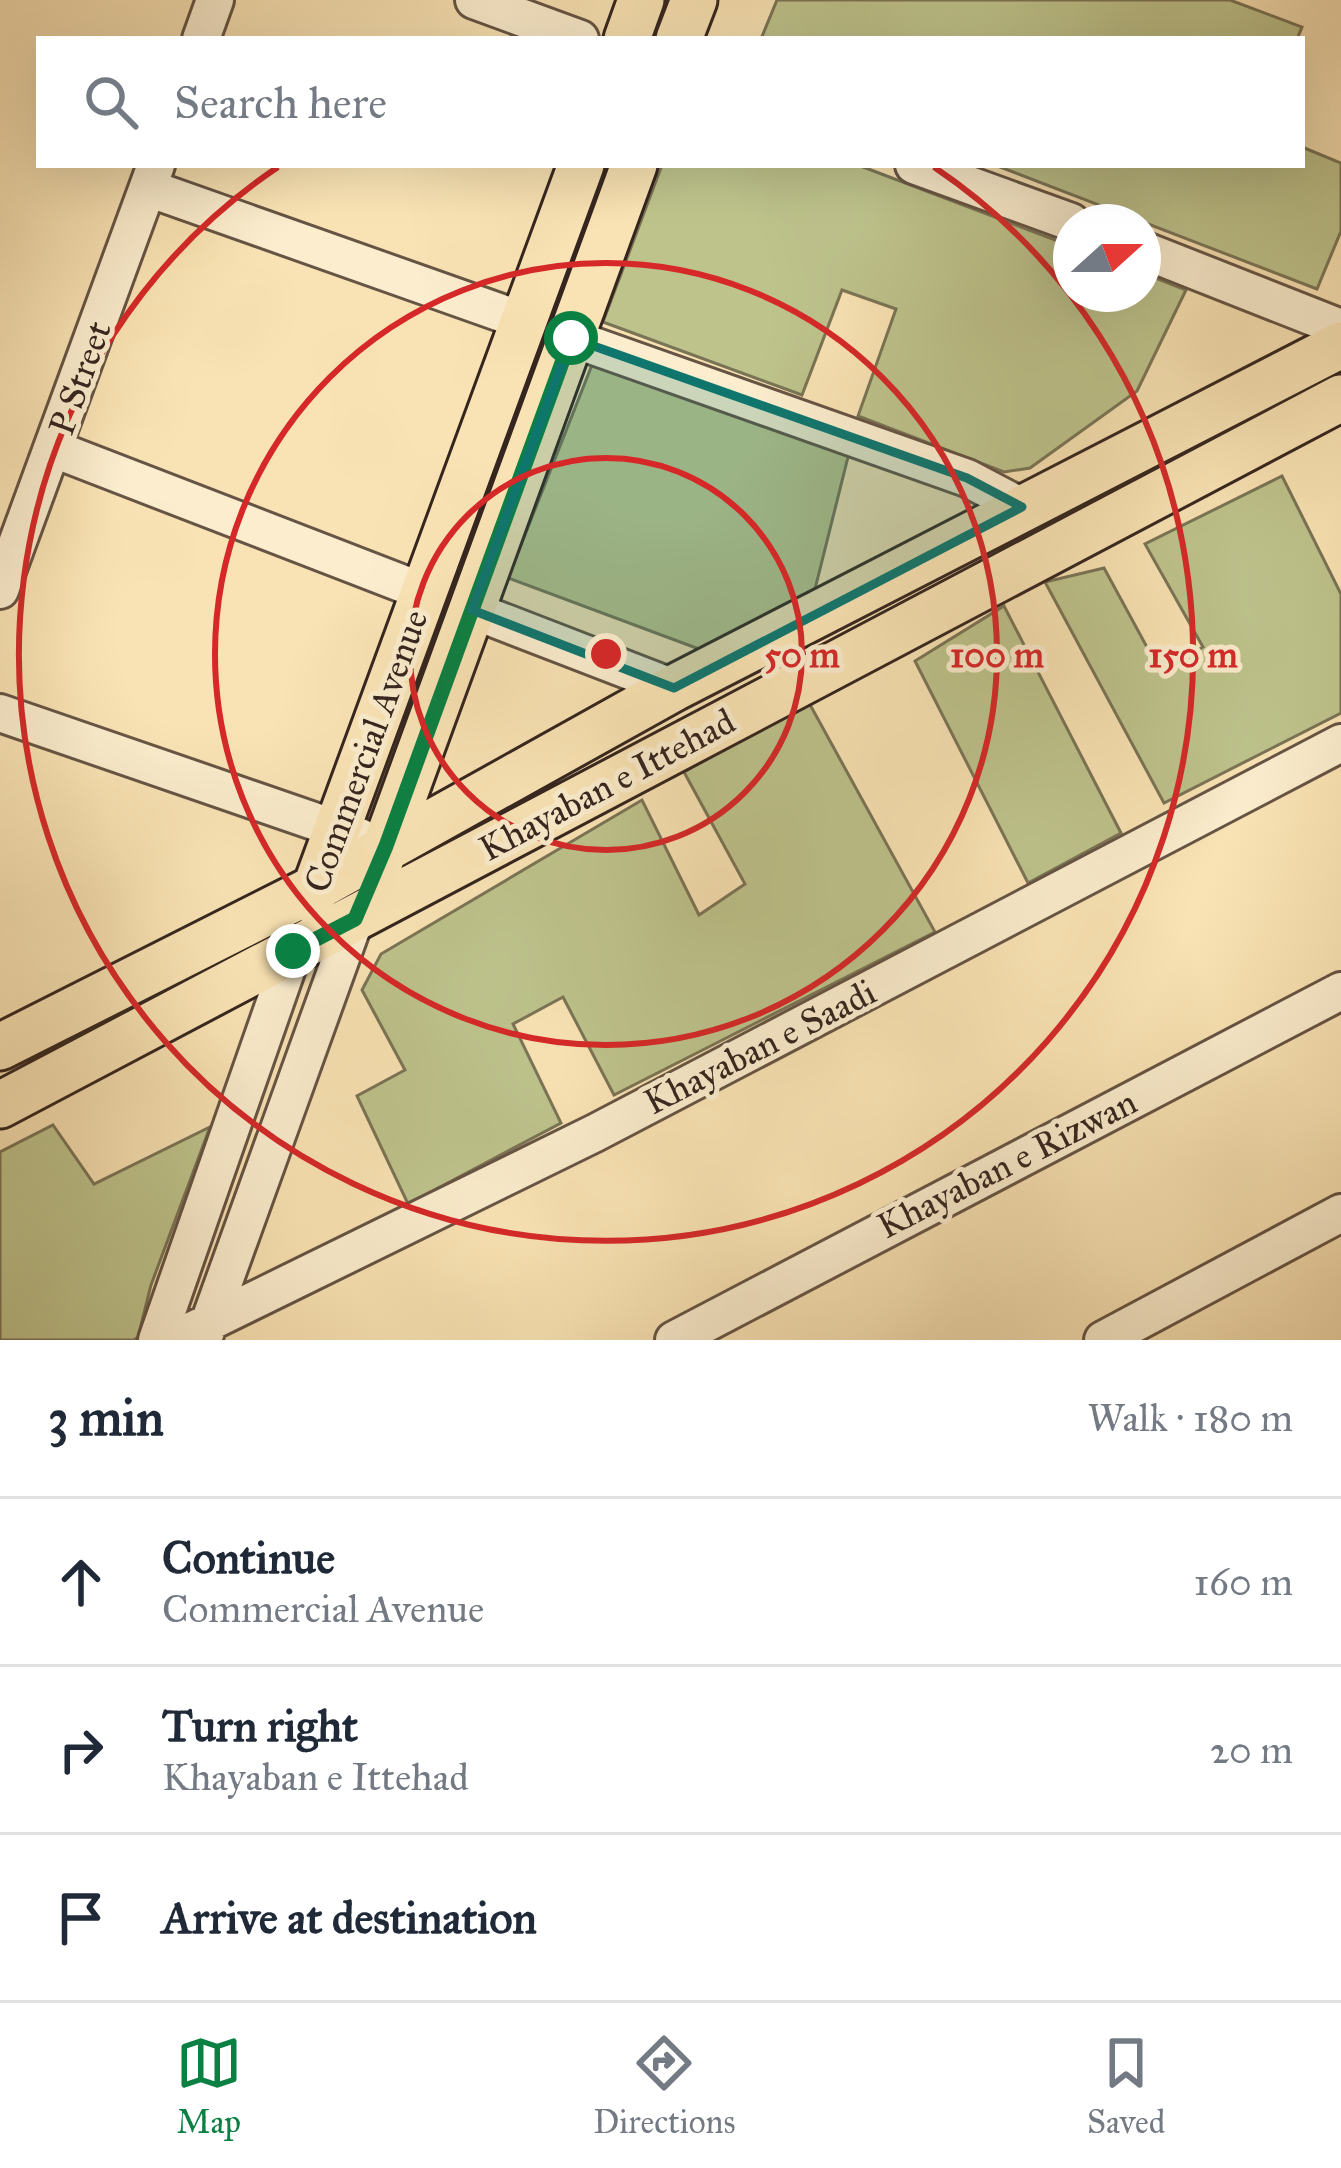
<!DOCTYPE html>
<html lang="en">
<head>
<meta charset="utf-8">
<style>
	body { margin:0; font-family:"IM FELL Great Primer",serif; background:#f6f6f7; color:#1f2937 }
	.compass { position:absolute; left:1053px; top:204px; width:108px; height:108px; border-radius:50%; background:#fff; box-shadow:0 12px 48px #0002; rotate:69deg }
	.stop { position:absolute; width:36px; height:36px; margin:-27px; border:9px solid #0b8043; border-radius:50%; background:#fff }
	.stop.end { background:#0b8043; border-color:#fff; box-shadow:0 3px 12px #0008 }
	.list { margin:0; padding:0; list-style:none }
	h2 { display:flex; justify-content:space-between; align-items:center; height:156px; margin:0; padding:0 48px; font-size:51px }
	h2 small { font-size:39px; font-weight:400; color:#747a83 }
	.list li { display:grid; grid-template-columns:78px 1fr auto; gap:36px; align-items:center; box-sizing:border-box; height:168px; padding:0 48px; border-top:3px solid #e0e1e3 }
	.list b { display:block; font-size:45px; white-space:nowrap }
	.list p { margin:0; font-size:39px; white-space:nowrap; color:#747a83 }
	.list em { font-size:39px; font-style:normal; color:#747a83 }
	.icon { flex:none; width:66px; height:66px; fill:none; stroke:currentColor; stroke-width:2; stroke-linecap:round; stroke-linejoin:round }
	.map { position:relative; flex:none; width:1341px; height:1340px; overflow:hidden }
	.search { position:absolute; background:#fff; box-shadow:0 12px 48px #0002; left:36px; right:36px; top:36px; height:132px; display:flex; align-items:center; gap:30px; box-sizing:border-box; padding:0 42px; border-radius:0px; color:#747a83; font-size:45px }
	.sheet { height:660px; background:#fff }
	nav { display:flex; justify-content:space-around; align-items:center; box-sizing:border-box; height:168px; border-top:3px solid #e0e1e3; background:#fff; font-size:33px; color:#747a83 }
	nav a { display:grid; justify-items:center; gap:6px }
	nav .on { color:#0b8043 }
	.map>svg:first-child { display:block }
	.green { fill:#bec38c; stroke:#7a7456; stroke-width:3 }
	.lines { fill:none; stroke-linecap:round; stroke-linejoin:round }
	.minor-casing { stroke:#665444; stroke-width:42 }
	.major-casing { stroke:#35251f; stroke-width:51 }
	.minor { stroke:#fbedce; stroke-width:36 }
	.major { stroke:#f9e3b4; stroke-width:45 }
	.route { stroke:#0b8043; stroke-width:15 }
	.marked { fill:#0f766e; fill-opacity:0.2; stroke:#0f766e; stroke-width:9; stroke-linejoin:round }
	.ring { fill:none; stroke:#d62828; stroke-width:6 }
	.labels { text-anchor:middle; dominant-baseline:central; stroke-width:10; stroke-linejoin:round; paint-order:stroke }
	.street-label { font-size:36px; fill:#35251f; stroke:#fbedce }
	.centre { fill:#d62828; stroke:#fbedce; stroke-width:6 }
	.ring-label { font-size:36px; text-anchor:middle; font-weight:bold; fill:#d62828; stroke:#fbedce; stroke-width:10; stroke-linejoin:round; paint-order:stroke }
</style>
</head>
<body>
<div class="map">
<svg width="1341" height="1340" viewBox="0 0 1341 1340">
	<rect width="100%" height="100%" fill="#f9e3b4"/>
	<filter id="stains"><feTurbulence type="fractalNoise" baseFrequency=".00167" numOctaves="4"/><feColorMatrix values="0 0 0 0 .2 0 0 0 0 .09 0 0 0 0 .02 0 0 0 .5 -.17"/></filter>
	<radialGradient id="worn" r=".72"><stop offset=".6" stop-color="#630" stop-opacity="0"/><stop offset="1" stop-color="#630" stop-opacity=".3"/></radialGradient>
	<path class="green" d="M 777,0 L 1230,0 L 1302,27 L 1297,39 L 761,39 Z
		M 1302,147 L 1341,163 L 1341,231 L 1317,289 L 995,165 L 1302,165 Z
		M 662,165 L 858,165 L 1071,246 L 1071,294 L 1143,294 L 1143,273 L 1186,290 L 1137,391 L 1030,468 L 1004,472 L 858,416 L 896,309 L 842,290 L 802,395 L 603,322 Z
		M 592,365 L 849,453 L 815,589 L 699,649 L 508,578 Z
		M 1282,476 L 1341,594 L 1341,713 L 1164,803 L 1045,582 L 1104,568 L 1161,673 L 1203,647 L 1145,544 Z
		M 1004,606 L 1121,833 L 1028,883 L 915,661 Z
		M 808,701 L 935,932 L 614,1095 L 563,997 L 513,1024 L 561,1123 L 408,1204 L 357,1096 L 405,1070 L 362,990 L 381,954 L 642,800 L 699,915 L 745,884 L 684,772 Z
		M 53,1125 L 94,1184 L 210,1127 L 151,1285 L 138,1337 L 134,1340 L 0,1340 L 0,1152 Z"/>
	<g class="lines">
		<g class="minor-casing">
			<path id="minor" d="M 474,0 L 580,39
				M 201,39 L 215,0
				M 914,165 L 1071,222
				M 148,188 L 524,321
				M 1143,250 L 1341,328
				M 571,338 L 967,478 L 1022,507
				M 54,449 L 424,592
				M 0,590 L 156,165
				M 472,610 L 674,688
				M 0,713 L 360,837
				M 205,1334 L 355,919
				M 157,1340 L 293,951
				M 173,1340 L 595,1133 L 1341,743
				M 674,1340 L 1341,991
				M 1103,1340 L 1341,1213"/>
		</g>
		<g class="major-casing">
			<path id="major" d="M 627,39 L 641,0
				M 679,39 L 694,0
				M 380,861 L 634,165
				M 311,900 L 581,165
				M 0,1047 L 315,888 L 674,688 L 1341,345
				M 0,1105 L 1341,398"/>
		</g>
		<use href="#minor" class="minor"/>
		<use href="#major" class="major"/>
	</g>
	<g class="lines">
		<path class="route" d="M 293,951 L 355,919 L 386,846 L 571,338"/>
	</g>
	<path class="marked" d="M 571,338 L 967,478 L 1022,507 L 674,688 L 472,610 Z"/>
	<g class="ring">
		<circle cx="606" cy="654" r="196"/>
		<circle cx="606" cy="654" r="391"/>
		<path d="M934 167A587 587 0 1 1 278 167"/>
	</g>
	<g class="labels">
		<g class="street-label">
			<text transform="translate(80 378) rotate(-70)">P Street</text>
			<text transform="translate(366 751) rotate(-70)">Commercial Avenue</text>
			<text transform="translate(607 785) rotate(-28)">Khayaban e Ittehad</text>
			<text transform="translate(760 1047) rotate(-27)">Khayaban e Saadi</text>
			<text transform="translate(1007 1164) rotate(-27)">Khayaban e Rizwan</text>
		</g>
	</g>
	<circle cx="606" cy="654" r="18" class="centre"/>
	<g class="ring-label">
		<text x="802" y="667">50 m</text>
		<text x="997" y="667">100 m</text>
		<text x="1193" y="667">150 m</text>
	</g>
	<rect width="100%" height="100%" filter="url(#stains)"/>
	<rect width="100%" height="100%" fill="url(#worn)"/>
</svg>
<svg class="compass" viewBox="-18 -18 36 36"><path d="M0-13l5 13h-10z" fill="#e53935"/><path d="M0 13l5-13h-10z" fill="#747a83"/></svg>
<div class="stop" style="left:571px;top:338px"></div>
<div class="stop end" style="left:293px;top:951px"></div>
<div class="search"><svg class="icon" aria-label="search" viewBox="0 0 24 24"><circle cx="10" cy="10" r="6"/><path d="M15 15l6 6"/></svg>Search here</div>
</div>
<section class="sheet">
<h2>3 min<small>Walk · 180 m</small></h2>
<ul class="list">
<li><svg class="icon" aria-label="ahead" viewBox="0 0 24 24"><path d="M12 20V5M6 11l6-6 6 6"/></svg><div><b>Continue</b><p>Commercial Avenue</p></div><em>160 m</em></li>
<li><svg class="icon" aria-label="right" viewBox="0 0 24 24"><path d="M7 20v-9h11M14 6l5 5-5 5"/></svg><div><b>Turn right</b><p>Khayaban e Ittehad</p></div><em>20 m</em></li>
<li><svg class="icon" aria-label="arrive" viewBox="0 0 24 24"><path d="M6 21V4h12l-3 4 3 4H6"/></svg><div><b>Arrive at destination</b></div></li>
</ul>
</section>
<nav>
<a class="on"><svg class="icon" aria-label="map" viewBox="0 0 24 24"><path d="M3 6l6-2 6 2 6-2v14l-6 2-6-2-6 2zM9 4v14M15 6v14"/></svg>Map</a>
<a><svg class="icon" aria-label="directions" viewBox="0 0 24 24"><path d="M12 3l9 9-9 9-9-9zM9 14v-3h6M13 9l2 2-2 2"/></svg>Directions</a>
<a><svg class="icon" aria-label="saved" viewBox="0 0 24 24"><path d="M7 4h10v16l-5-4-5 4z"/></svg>Saved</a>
</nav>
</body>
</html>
